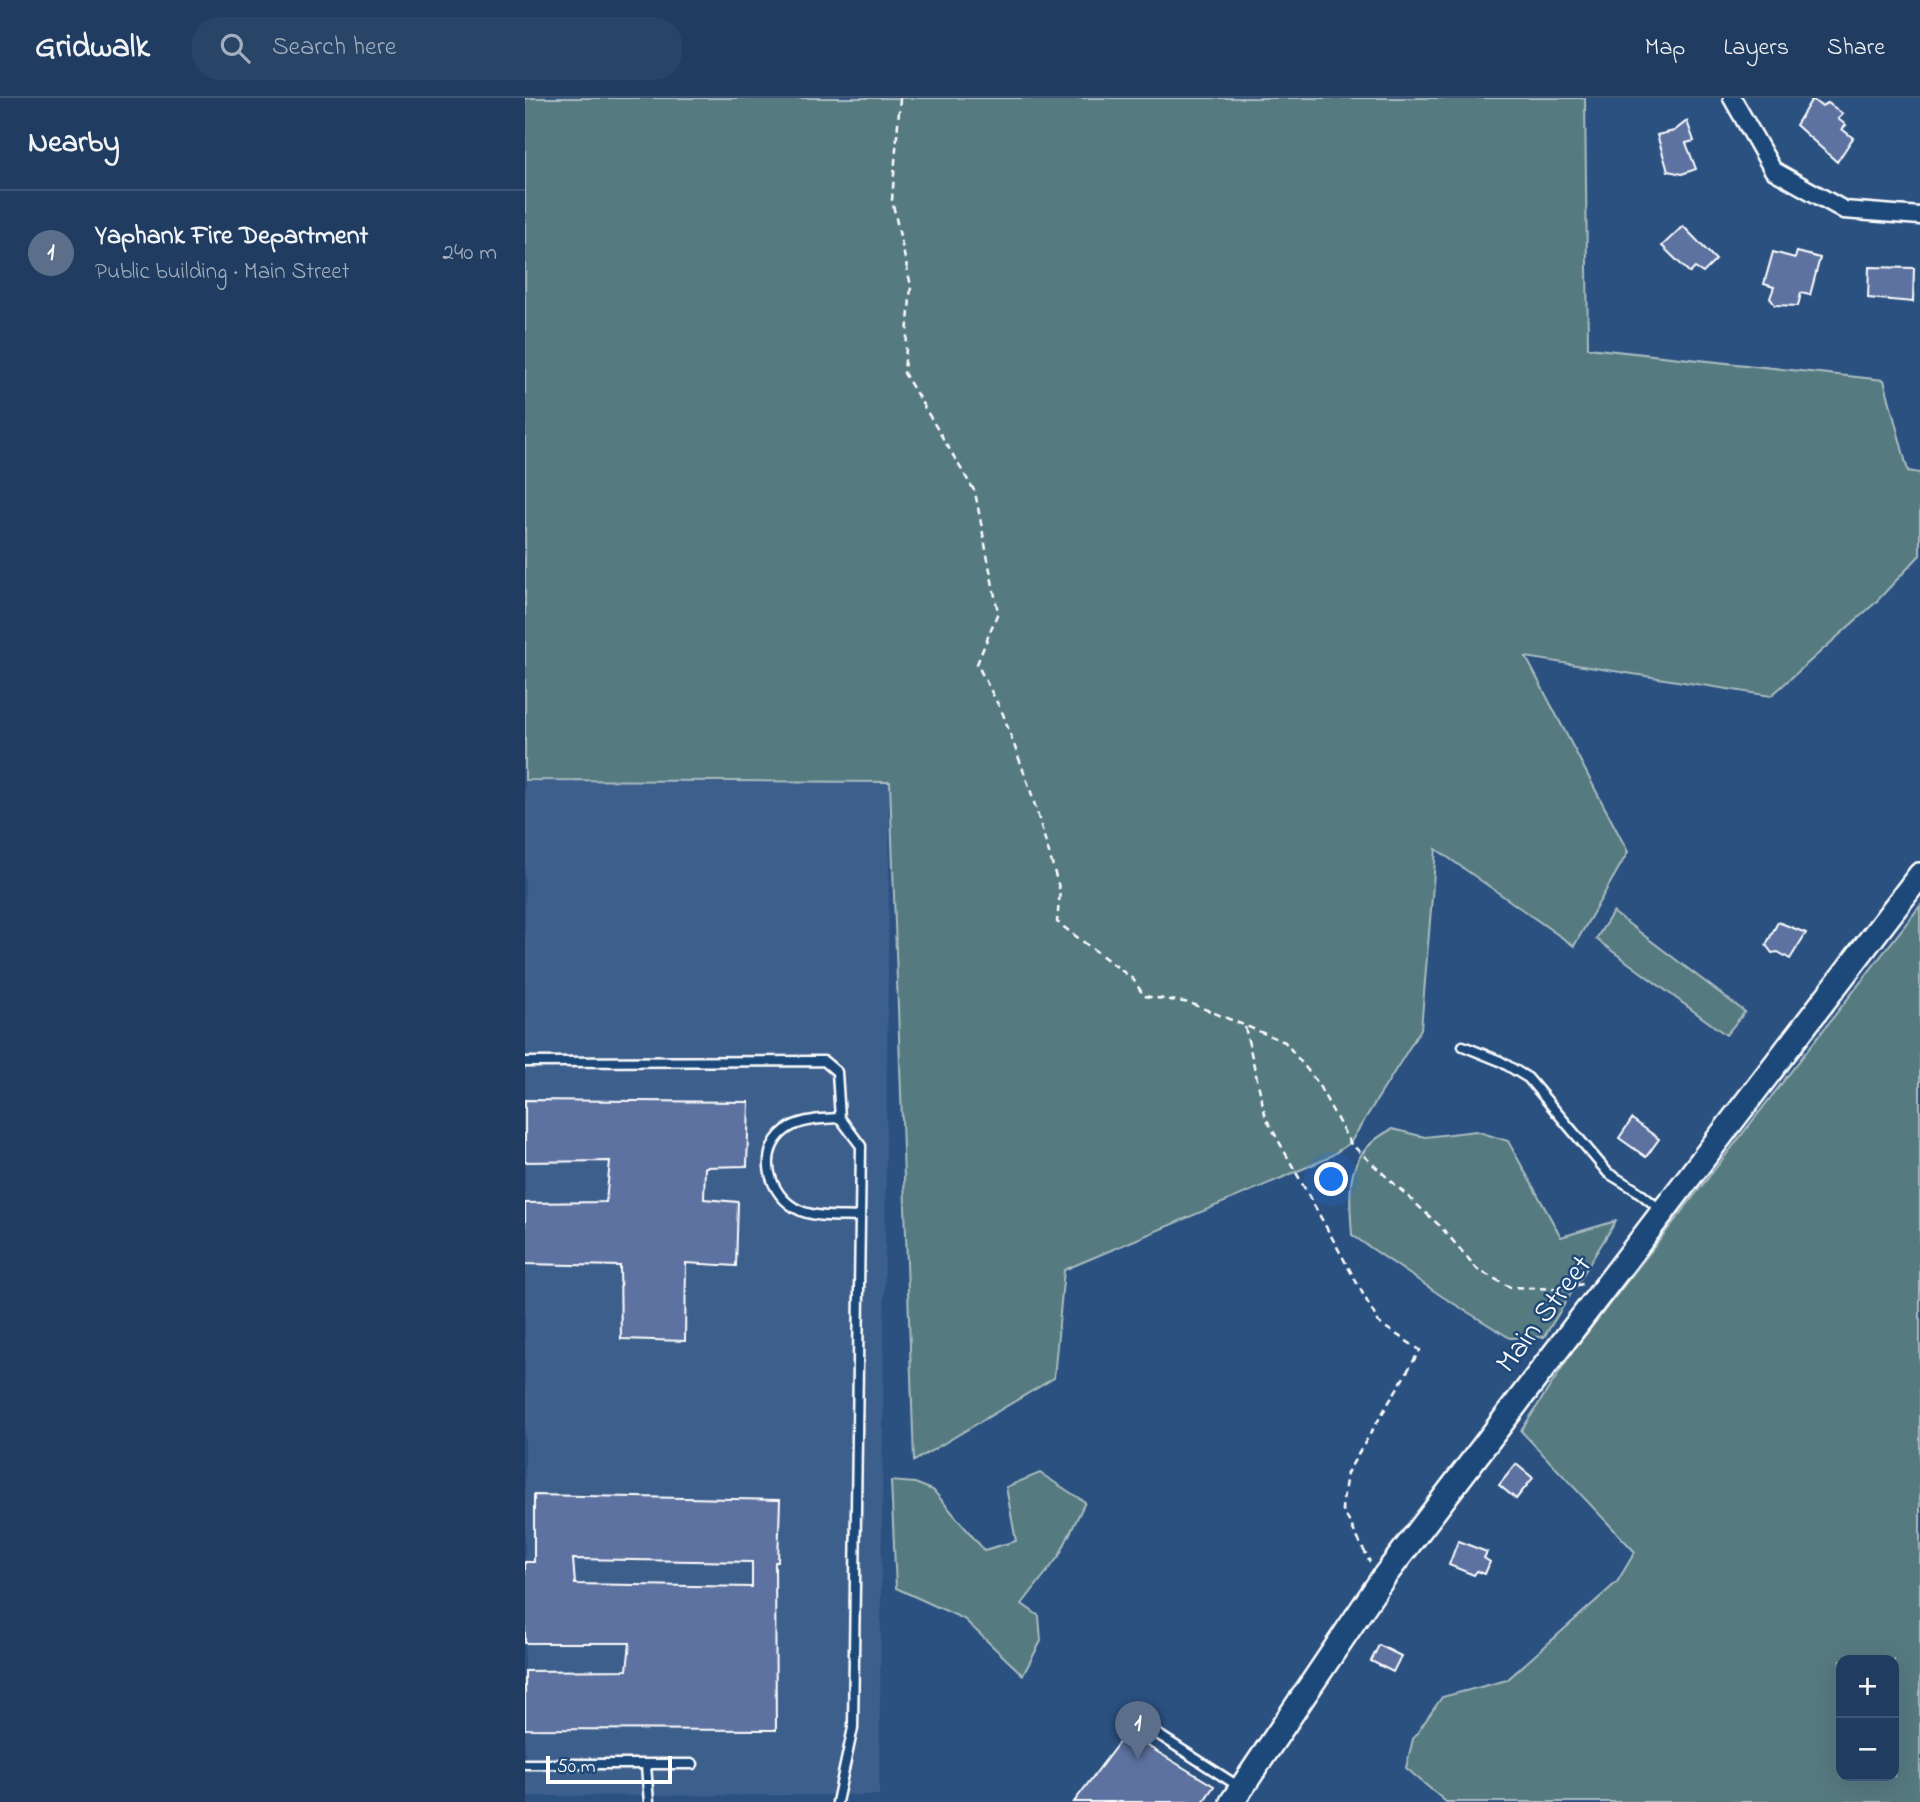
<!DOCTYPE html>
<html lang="en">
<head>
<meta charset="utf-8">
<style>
	body { margin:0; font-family:"Indie Flower",sans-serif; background:#284467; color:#f1f3f6 }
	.controls { position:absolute; right:21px; bottom:21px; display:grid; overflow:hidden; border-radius:14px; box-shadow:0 7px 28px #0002 }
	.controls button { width:63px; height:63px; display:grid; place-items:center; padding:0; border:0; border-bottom:2px solid #3d5676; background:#203d61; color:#f1f3f6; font:35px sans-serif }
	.scale { position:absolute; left:21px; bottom:18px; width:126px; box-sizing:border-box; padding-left:7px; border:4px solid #fff; border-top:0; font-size:19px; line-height:24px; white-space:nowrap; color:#fff; -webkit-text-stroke:5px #1f4a7a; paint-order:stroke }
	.you { position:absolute; left:807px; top:1082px; width:24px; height:24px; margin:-18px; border:5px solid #fff; border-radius:50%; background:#1a73e8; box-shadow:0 0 0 10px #1a73e833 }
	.badge { display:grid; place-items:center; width:46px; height:46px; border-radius:50%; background:#ffd166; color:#fff; font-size:23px; font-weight:700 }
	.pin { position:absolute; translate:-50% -58px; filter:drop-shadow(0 2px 4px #0008) }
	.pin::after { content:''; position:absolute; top:37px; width:24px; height:21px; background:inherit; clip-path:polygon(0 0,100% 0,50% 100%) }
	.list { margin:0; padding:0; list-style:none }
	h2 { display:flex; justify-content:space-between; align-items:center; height:91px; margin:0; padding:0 28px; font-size:30px }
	h2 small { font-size:23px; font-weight:400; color:#a2aebd }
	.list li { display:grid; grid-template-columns:46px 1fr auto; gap:21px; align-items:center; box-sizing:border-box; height:126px; padding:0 28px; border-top:2px solid #3d5676 }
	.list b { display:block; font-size:26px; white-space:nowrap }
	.list p { margin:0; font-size:23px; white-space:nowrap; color:#a2aebd }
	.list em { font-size:23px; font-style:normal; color:#a2aebd }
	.icon { flex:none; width:38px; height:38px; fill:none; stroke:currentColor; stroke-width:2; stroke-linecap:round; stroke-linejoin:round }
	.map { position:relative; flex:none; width:1395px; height:1704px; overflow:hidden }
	header { display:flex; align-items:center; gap:42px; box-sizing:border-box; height:98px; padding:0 35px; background:#203d61; border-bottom:2px solid #3d5676 }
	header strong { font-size:33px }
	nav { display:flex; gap:38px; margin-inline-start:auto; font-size:24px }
	.search { width:490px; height:63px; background:#284467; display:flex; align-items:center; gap:18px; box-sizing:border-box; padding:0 24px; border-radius:28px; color:#a2aebd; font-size:26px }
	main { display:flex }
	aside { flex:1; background:#203d61 }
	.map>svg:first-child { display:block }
	.built { fill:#3e5e8c }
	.green { fill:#547a80; stroke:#aabcc0; stroke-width:2; fill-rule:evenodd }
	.building { fill:#5d72a0; stroke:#fff; stroke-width:2; fill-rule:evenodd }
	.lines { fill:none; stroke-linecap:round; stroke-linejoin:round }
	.lane-casing { stroke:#fff; stroke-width:13 }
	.street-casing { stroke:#fff; stroke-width:21 }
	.secondary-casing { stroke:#fff; stroke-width:28 }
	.path { stroke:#fff; stroke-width:2.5; stroke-dasharray:7 5; stroke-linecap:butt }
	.lane { stroke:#1f4a7a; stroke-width:8 }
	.street { stroke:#1f4a7a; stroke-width:16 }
	.secondary { stroke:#1f4a7a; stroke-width:23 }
	.labels { text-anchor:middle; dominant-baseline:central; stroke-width:5; stroke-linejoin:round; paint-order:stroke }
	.street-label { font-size:30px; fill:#fff; stroke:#1f4a7a }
</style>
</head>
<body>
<header>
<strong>Gridwalk</strong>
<div class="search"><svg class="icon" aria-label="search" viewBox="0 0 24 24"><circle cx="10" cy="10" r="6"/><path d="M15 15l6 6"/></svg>Search here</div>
<nav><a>Map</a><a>Layers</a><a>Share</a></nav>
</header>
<main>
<aside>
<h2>Nearby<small></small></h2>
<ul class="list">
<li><span class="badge" style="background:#5c6f8a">1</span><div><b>Yaphank Fire Department</b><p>Public building · Main Street</p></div><em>240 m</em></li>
</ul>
</aside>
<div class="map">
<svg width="1395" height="1704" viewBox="0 0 1395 1704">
	<rect width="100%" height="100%" fill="#2b5181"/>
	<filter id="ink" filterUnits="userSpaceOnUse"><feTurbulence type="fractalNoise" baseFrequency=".0143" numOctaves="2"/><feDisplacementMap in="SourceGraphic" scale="14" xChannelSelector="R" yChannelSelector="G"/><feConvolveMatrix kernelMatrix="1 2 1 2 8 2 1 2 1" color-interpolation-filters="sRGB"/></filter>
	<g filter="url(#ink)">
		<path class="built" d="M 0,682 L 365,684 L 354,1697 L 0,1698 Z"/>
		<path class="green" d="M 0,0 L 1060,0 L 1063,250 L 1359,282 L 1383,373 L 1395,375 L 1395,457 L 1350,505 L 1246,598 L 1001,559 L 1103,754 L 1049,848 L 911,751 L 896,931 L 825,1045 L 801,1061 L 539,1172 L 529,1280 L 389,1363 L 365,684 L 0,682 Z
			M 1395,808 L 1395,1704 L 921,1704 L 881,1670 L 888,1641 L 917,1599 L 982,1582 L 1092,1484 L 1110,1454 L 996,1333 L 1048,1253 ZM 1316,1562 L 1369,1562 L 1369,1678 L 1316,1678 Z
			M 1088,814 L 1220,914 L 1201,937 L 1071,841 Z
			M 867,1031 L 900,1039 L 951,1033 L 983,1043 L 1036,1139 L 1091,1123 L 1019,1239 L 985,1240 L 918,1199 L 827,1137 C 824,1090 819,1056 867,1031 Z
			M 515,1375 L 560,1404 L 534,1458 L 497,1506 L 514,1518 L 516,1543 L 498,1577 L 439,1521 L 371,1490 L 366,1383 L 390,1385 L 408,1392 L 459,1452 L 491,1443 L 481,1389 Z"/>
		<path class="building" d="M 1287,1 L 1296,8 L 1303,5 L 1318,16 L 1313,21 L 1321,27 L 1317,31 L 1328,40 L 1312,64 L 1271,27 Z
			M 1162,23 L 1169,43 L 1161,45 L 1171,71 L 1157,76 L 1143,73 L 1132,37 L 1149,33 Z
			M 1158,128 L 1191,162 L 1178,175 L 1170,170 L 1165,175 L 1137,148 Z
			M 1248,154 L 1270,160 L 1272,154 L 1295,160 L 1285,197 L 1276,195 L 1273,208 L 1250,207 L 1245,200 L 1249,189 L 1239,186 Z
			M 1344,169 L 1389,170 L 1388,204 L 1343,200 Z
			M 1253,824 L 1281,835 L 1265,861 L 1253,854 L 1247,855 L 1241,847 Z
			M 0,1002 L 224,1004 L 222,1068 L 180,1069 L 179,1101 L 213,1104 L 211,1168 L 161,1165 L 160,1243 L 96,1241 L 95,1168 L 0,1166 L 0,1105 L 81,1104 L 85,1063 L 0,1064 Z
			M 1107,1021 L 1134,1041 L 1121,1059 L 1094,1040 Z
			M 991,1366 L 1008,1380 L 991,1401 L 974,1387 Z
			M 9,1397 L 255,1402 L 253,1464 L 250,1464 L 251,1632 L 0,1631 L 0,1573 L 102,1572 L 105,1545 L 0,1545 L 0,1464 L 9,1464 ZM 48,1461 L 227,1464 L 227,1489 L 50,1486 Z
			M 933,1443 L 962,1454 L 959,1460 L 965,1464 L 960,1476 L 952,1473 L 949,1477 L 924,1467 Z
			M 854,1547 L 876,1558 L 868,1574 L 846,1563 Z
			M 601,1635 L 689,1688 L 678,1704 L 549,1704 Z"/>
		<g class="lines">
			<g class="lane-casing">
				<path id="lane" d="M 938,948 L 975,963 L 1003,980 L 1083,1075 L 1111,1092 L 1136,1112
					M 0,964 L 299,963 L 312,974 L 315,1020 L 336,1048 L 328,1630 L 312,1704
					M 315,1020 C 299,1021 282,1021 267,1028 C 229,1048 242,1099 276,1113 C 294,1120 316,1118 335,1119
					M 603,1617 L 713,1688
					M 0,1666 L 168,1666
					M 121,1668 L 124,1704"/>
			</g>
			<g class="street-casing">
				<path id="street" d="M 1207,0 L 1248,72 L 1319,112 L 1395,118"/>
			</g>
			<g class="secondary-casing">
				<path id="secondary" d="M 707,1704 L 858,1480 L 1395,777"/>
			</g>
			<path class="path" d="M 375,0 L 367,102 L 386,188 L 379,275 L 450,394 L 473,514 L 452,566 L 478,616 L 506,694 L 535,793 L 532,824 L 608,881 L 619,898 L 665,905 L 760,944 L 792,984 L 825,1045 L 916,1129 L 953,1172 L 985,1189 L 1034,1191 L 1058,1186
				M 720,929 L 741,1020 L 854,1225 L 895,1252 L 822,1375 L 817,1410 L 845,1464"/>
			<use href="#lane" class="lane"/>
			<use href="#street" class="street"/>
			<use href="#secondary" class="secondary"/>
		</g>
	</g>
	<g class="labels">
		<g class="street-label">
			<text transform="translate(1020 1217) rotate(-53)">Main Street</text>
		</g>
	</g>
</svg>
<div class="controls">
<button>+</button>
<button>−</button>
</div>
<div class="scale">50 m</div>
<div class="you"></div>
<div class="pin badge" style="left:613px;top:1661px;background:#5c6f8a">1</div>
</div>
</main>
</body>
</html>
